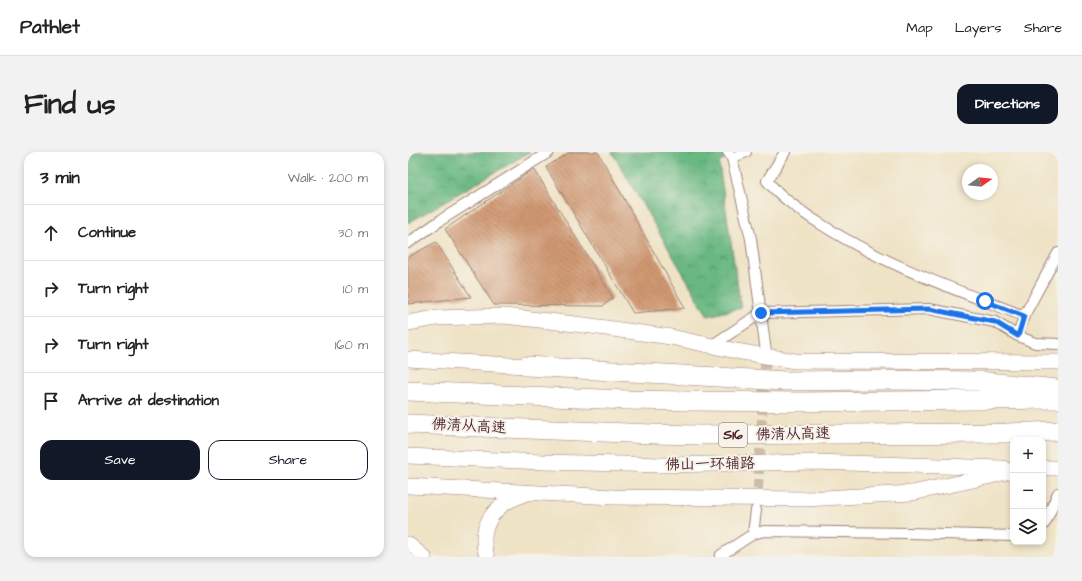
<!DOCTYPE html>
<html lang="en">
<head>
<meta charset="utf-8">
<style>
	body { margin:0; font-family:"Architects Daughter","LXGW WenKai TC",sans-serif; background:#f2f2f2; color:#222 }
	.controls { position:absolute; right:12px; bottom:12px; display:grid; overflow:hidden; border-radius:8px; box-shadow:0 2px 6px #0003 }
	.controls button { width:36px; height:36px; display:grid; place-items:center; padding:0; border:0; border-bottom:1px solid #e0e0e0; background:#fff; color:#222; font:20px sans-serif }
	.compass { position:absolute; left:554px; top:12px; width:36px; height:36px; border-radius:50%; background:#fff; box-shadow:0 2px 6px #0003; rotate:76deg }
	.stop { position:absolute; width:12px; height:12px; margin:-9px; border:3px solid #1a73e8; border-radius:50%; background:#fff }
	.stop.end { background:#1a73e8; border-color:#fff; box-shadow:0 1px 4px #0008 }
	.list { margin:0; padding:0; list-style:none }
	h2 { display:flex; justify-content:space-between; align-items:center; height:52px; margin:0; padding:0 16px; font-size:17px }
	h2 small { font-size:13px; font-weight:400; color:#767676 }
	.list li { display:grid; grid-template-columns:26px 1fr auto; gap:12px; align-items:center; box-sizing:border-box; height:56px; padding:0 16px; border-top:1px solid #e0e0e0 }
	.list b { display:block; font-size:15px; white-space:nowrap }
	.list em { font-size:13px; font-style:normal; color:#767676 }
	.actions { display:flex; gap:8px; padding:12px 16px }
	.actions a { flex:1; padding:9px 0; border:1px solid #111827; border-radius:12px; text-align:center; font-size:14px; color:#111827 }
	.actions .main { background:#111827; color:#fff }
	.icon { flex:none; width:22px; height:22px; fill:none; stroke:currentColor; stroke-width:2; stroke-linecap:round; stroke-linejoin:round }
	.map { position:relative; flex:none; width:650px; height:405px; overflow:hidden; border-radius:12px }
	header { display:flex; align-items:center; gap:24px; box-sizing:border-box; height:56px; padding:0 20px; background:#fff; border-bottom:1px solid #e0e0e0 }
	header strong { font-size:19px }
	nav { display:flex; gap:22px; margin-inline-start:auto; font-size:14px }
	.intro { display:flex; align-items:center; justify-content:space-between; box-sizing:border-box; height:96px; padding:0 24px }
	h1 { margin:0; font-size:28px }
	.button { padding:10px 18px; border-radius:12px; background:#111827; color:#fff; font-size:14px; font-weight:700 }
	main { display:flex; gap:24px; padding:0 24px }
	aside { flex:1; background:#fff; border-radius:12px; box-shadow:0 2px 6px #0003 }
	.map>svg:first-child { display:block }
	.forest { fill:url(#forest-crowns); stroke:#5a6c56 }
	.building { fill:url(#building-back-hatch) }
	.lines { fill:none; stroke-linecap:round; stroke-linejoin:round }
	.minor-tunnel { stroke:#cebca7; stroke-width:10; stroke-dasharray:10 5; stroke-linecap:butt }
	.minor-casing { stroke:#9c8178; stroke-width:12 }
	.tertiary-casing { stroke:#9c8178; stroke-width:14 }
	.secondary-casing { stroke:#9c8178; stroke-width:16 }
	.motorway-casing { stroke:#9c8178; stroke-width:20 }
	.minor { stroke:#fff; stroke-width:10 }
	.tertiary { stroke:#fff; stroke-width:13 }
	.secondary { stroke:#fff; stroke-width:15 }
	.motorway { stroke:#fff; stroke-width:19 }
	.route { stroke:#1a73e8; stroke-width:5 }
	.labels { text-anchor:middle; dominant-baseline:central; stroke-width:4; stroke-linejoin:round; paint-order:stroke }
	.shield { fill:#f7f3e8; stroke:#7e5f64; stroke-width:1 }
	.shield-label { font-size:14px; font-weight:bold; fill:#4a1f2b }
	.street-label { font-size:15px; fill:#4a1f2b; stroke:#f7f3e8 }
</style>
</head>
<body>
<header>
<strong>Pathlet</strong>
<nav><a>Map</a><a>Layers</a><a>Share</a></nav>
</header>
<div class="intro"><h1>Find us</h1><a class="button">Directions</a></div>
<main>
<aside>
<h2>3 min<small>Walk · 200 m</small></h2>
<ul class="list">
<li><svg class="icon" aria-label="ahead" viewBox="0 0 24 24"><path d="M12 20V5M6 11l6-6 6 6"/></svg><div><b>Continue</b></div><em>30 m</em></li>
<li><svg class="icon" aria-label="right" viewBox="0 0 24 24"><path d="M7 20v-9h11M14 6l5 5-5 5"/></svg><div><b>Turn right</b></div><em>10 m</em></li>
<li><svg class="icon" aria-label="right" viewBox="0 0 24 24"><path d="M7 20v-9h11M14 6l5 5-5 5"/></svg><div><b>Turn right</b></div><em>160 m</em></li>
<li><svg class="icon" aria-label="arrive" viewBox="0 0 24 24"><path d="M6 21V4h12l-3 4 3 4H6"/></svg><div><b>Arrive at destination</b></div></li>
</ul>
<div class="actions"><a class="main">Save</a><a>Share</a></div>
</aside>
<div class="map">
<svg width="650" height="405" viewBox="0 0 650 405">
	<defs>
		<pattern id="forest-crowns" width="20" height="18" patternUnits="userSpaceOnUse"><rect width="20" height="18" fill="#69b882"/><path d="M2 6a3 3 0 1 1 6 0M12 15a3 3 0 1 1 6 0" fill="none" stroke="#58956b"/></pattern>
		<pattern id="building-back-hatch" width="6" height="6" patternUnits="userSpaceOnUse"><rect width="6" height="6" fill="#d09972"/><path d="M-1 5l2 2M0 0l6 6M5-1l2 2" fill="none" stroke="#ab7c5e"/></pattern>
	</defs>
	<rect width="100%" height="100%" fill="#f7f3e8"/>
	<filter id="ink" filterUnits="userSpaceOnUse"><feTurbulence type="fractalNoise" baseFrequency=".025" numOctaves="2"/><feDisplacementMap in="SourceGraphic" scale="8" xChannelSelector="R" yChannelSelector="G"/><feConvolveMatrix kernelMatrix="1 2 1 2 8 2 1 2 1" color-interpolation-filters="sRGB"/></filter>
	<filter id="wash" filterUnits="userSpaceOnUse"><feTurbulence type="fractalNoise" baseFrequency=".012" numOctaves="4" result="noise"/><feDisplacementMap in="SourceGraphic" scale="16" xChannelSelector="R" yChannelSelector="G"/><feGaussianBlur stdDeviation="0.9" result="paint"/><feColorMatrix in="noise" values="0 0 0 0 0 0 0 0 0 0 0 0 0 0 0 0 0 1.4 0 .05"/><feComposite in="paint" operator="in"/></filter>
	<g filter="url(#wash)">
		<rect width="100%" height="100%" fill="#efe3c6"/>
		<path class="forest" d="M 0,0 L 122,0 L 0,71 Z
			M 204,0 L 322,0 L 311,12 L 333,156 L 300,164 Z"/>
		<g id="blocks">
			<path class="building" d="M 162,0 L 190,0 L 277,156 L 225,161 L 138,15 Z
				M 126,17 L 205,146 L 195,154 L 86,153 L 37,77 Z
				M 28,90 L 63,145 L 0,152 L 0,105 Z"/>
		</g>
	</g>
	<g filter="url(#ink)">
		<use href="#blocks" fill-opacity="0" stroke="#9c8178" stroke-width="1"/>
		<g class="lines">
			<path class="minor-tunnel" d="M 349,352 L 358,200"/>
			<g class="minor-casing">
				<path id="minor" d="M 320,0 L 324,6 L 343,87 L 358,200
					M 377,0 L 359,29 C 374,46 392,59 411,71 C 474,112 546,137 616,164 L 610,184
					M 324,6 L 338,0
					M 0,91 L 33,68 L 141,0
					M 616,164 L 650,101
					M 303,194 L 353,161 L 521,157 L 587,170 L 610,184 L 627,191 L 650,192
					M 635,373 L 637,371 L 650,341
					M 345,382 L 348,358
					M 312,405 L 313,403 L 345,382 L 356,379 L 501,381 L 605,384"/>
			</g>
			<g class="tertiary-casing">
				<path id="tertiary" d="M 0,391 L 17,405"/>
			</g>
			<g class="secondary-casing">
				<path id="secondary" d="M 0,171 L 28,166 L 96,164 L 176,173 L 263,185 L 328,199 L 387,209 L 650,210
					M 0,207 L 118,214
					M 0,304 L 136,310 L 253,313 L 407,310 L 595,316
					M 635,316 L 650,316
					M 0,334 L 205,345 L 398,347 L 504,341 L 579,325 L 605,318
					M 79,405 C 72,386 77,367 93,354 C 99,348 110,345 118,341"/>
			</g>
			<g class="motorway-casing">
				<path id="motorway" d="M 118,214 L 377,229 L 471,228 L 571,229 L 649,237
					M 0,239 L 219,248 L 282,249 L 392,250 L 650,247
					M 0,272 L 244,282 L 291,283 L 599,281 L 650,279"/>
			</g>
			<use href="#minor" class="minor"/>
			<use href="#tertiary" class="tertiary"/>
			<use href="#secondary" class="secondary"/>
			<use href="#motorway" class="motorway"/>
		</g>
	</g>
	<g class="lines" filter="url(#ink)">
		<path class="route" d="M 353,161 L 521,157 L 587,170 L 610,184 L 616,164 L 577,149"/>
	</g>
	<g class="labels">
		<rect class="shield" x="311" y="271" width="28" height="24" rx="3"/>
		<g class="shield-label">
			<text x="325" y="283">S16</text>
		</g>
		<g class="street-label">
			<text transform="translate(61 274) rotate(3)">佛清从高速</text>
			<text transform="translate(385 282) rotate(-1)">佛清从高速</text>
			<text transform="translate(302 312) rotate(-1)">佛山一环辅路</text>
		</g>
	</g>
</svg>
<div class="controls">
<button>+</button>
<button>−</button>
<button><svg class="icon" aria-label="layers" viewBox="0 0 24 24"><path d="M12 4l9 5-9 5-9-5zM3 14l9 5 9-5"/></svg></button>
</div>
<svg class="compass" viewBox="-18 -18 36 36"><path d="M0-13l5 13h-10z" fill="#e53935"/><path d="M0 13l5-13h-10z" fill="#767676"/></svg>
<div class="stop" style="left:577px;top:149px"></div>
<div class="stop end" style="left:353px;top:161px"></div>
</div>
</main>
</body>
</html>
